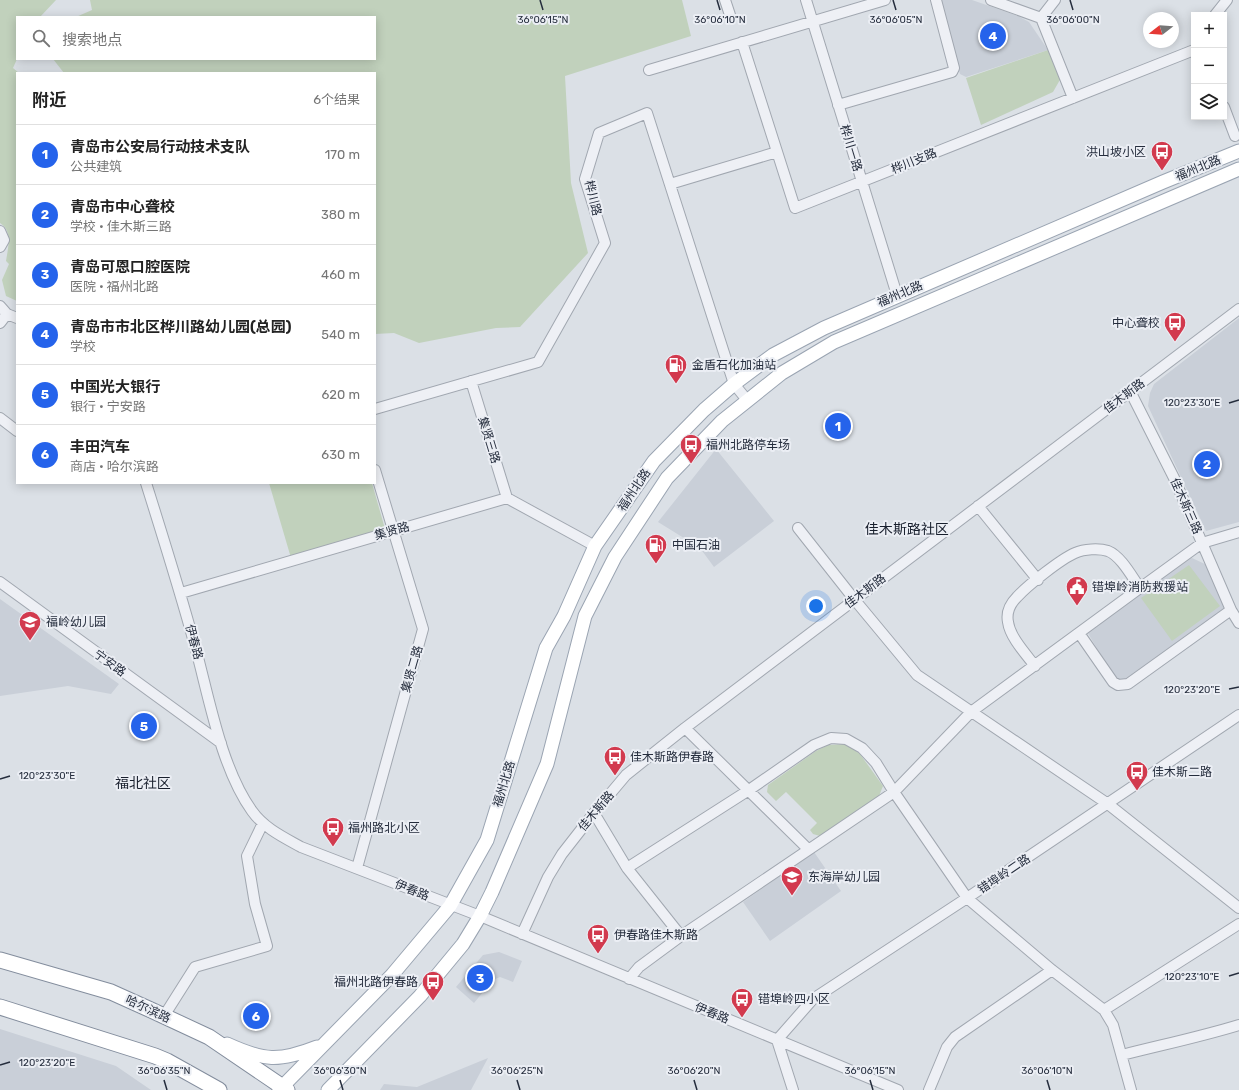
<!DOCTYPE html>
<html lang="zh">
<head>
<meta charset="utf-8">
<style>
	body { margin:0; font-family:Rubik,"Noto Sans SC",sans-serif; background:#f6f6f6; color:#222 }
	.controls { position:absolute; right:12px; top:12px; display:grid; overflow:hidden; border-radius:0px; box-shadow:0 2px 10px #0003 }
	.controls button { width:36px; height:36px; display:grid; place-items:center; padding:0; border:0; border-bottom:1px solid #e0e0e0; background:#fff; color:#222; font:20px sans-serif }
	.compass { position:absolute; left:1143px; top:12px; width:36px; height:36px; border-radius:50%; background:#fff; box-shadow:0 2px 10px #0003; rotate:253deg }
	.you { position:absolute; left:816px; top:606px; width:14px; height:14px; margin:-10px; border:3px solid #fff; border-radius:50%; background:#1a73e8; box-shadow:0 0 0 6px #1a73e833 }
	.badge { display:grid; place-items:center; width:26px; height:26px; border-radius:50%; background:#2563eb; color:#fff; font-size:13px; font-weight:700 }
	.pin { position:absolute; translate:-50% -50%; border:2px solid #fff; box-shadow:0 1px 4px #0006 }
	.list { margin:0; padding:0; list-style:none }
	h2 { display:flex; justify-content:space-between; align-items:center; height:52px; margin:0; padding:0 16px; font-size:17px }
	h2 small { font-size:13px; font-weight:400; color:#767676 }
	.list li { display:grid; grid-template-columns:26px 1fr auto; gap:12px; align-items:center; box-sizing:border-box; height:60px; padding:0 16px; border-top:1px solid #e0e0e0 }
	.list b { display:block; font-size:15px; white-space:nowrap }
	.list p { margin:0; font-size:13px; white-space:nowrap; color:#767676 }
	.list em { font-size:13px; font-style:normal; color:#767676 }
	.icon { flex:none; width:22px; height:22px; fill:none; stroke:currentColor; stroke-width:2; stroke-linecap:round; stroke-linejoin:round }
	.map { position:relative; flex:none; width:1239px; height:1090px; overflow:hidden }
	.search { position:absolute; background:#fff; box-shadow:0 2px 10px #0003; left:16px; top:16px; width:360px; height:44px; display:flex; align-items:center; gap:10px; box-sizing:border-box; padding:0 14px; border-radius:0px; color:#767676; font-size:15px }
	.panel { position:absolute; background:#fff; box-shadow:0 2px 10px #0003; left:16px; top:72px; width:360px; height:412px; border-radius:0px }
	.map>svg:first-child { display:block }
	.built { fill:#c9cfd8 }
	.green { fill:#c1d1bc }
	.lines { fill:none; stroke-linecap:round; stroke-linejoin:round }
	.minor-casing { stroke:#a1a7b0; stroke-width:12 }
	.major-casing { stroke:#9aa4b2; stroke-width:15 }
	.highway-casing { stroke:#838d9d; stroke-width:17 }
	.minor { stroke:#eef0f5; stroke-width:10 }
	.major { stroke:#fff; stroke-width:13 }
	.highway { stroke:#fff; stroke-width:15 }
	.ticks { fill:none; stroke:#252d3d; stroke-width:1.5 }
	.labels { text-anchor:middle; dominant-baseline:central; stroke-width:4; stroke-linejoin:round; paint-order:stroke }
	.street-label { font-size:12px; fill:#252d3d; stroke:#ebeef4 }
	.poi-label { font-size:12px; fill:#252d3d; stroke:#ebeef4; text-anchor:start }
	.quarter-label { font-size:14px; fill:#181f2d; stroke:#ebeef4 }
	.ticks-label { font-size:10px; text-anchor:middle; fill:#252d3d; stroke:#ebeef4; stroke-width:4; stroke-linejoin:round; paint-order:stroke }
</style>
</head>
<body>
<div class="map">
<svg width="1239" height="1090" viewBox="0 0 1239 1090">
	<rect width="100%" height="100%" fill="#dbe0e6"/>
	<path class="built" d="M 938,0 L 972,0 L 1018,16 L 1029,22 L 1048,50 L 966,77 L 960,74 Z
		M 1239,318 L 1239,522 L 1206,531 L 1148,406 L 1150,393 L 1154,384 Z
		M 716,449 L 774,521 L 714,567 L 700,548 L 658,522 Z
		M 1192,558 L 1207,565 L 1225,608 L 1128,679 L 1119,680 L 1112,674 L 1086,630 L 1183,560 Z
		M 0,599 L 119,684 L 111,694 L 68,686 L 0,696 Z
		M 814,852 L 841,891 L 770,941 L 743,902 Z
		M 499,952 L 522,961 L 513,982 L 500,977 L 493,980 L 474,1003 L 456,987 L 483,955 Z
		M 0,1029 L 116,1066 L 151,1090 L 0,1090 Z
		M 488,1058 L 471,1090 L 380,1090 L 384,1084 L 417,1087 Z"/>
	<path class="green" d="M 0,0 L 56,0 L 40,17 L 17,17 L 17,59 L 13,68 L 19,73 L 17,73 L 17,301 L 6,296 L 2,280 L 9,264 L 6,261 C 8,248 13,231 0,223 Z
		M 90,0 L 682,0 L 691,36 L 565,76 L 571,183 L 588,253 L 520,327 L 496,328 L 419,343 L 394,333 L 375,334 L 375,73 L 64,73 L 53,59 L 375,59 L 375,17 L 76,17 L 92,10 Z
		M 1048,50 L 1061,78 L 1053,92 L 981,125 L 966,78 Z
		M 269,483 L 372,483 L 385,529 L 291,558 Z
		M 1189,565 L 1220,606 L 1172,641 L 1141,598 Z
		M 846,744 L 860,754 L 883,786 L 879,796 L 820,836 L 813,834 L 810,830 L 817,823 L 786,792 L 776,801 L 767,792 L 768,785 L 816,751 L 828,745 Z"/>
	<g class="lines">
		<g class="minor-casing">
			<path id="minor" d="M 725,0 L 730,15
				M 806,0 L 897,295
				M 991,0 L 1041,18 L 1073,98
				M 1215,15 L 1227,0
				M 1041,18 L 1055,0
				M 742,42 L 795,208 L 1194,50
				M 649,70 L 885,0
				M 838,105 L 952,72 L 954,68 L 936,0
				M 1224,107 L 1235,136
				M 670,184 L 777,152
				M 0,231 L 4,240 L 0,247
				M 0,306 L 7,314 L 17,318
				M 0,323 L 7,314
				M 471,381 L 507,498
				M 1130,391 L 1174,478 L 1231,610 L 1239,623
				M 375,409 L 538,362 L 605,243 L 585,179 L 599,133 L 647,113 L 734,384 L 747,400
				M 0,418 L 17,431
				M 146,483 C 163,537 180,591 195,646 C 209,697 221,768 252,811 C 264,828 283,837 301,847 L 480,916 L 898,1090
				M 978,506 L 1038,580
				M 798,528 L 854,599 L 917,675 L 1108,804 L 1239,908
				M 0,582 L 221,743
				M 181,593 L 507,498 L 595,546
				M 1079,633 L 1113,682 L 1118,685 L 1128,684 L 1231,610
				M 1035,666 C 1025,653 1010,637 1008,622 C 1006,612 1011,603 1017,597 C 1028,585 1061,559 1075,553 C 1084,549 1099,548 1108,551 C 1121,556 1132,577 1140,588
				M 685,728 L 808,849
				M 594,813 L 627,868 L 681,936
				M 357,868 L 423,629 L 375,470
				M 627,868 L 749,790 L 814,745 L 831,738 L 846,739 L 862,748 L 876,763 L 894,792 L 967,898 L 1052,970 L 1104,1010 L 1113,1025 L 1131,1090
				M 522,934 L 548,877 L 562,854 L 594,813 L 626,775 L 685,728 L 1239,309
				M 629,979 L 639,967 L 681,936 L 894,792 L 971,712 L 1140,588 L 1202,543 L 1239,532
				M 1104,1010 L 1239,924
				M 164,1016 L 195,967 L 267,946 L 255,904 L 247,856 L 263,823
				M 777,1040 L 813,999 L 967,898 L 1239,715
				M 777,1040 L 793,1090
				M 1122,1055 C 1161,1045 1200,1037 1239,1025
				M 929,1090 L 947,1047 L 955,1037 L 1052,970"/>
		</g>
		<g class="major-casing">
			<path id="major" d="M 227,1044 C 264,1061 279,1062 317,1047
				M 279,1090 L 392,975 L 450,906 L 487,840 L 546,648 L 564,616 L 595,546 L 654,461 L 704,410 L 734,384 L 773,355 L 824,328 L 1163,182 L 1239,151
				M 328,1090 L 420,996 L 463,944 L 480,916 L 492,892 L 547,764 L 585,616 L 615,557 L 667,478 L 722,421 L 782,373 L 834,342 L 1239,169"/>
		</g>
		<g class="highway-casing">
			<path id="highway" d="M 0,960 L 111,992 L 151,1010 L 209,1037 L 287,1090
				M 0,1007 L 155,1056 L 167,1061 L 219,1090"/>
		</g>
		<use href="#minor" class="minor"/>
		<use href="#major" class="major"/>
		<use href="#highway" class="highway"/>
	</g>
	<path class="ticks" d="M 540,0 L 543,10M 717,0 L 720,10M 893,0 L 896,10M 1070,0 L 1073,10M 1229,403 L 1239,400M 1229,689 L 1239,687M 0,779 L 10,776M 1229,976 L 1239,973M 0,1065 L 10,1062M 164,1080 L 167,1090M 340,1080 L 343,1090M 517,1080 L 520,1090M 694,1080 L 697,1090M 870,1080 L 873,1090M 1047,1080 L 1050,1090"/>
	<defs>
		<g id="bus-pin" transform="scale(1.15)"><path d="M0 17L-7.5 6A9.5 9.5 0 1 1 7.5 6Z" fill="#d23a4e" stroke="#ebeef4"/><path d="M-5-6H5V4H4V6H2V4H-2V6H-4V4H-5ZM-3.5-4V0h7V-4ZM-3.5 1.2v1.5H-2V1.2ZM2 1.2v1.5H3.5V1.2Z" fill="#fff"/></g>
		<g id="fuel-pin" transform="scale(1.15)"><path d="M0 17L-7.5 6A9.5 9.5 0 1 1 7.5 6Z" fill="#d23a4e" stroke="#ebeef4"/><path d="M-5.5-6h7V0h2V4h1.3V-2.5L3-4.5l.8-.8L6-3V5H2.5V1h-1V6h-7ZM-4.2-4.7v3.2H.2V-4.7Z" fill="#fff"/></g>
		<g id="civic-pin" transform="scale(1.15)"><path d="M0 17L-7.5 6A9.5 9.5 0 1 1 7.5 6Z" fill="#d23a4e" stroke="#ebeef4"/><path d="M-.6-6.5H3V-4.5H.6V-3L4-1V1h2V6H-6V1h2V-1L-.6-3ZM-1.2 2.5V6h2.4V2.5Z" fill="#fff"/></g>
		<g id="school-pin" transform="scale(1.15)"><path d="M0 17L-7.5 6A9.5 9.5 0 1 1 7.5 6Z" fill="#d23a4e" stroke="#ebeef4"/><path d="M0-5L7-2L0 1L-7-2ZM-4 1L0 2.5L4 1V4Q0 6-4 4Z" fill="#fff"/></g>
	</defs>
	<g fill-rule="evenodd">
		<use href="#bus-pin" x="1162" y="152"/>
		<use href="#bus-pin" x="1175" y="323"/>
		<use href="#fuel-pin" x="676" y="365"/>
		<use href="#bus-pin" x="691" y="445"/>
		<use href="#fuel-pin" x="656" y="545"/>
		<use href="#civic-pin" x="1077" y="587"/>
		<use href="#school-pin" x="30" y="622"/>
		<use href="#bus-pin" x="615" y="757"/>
		<use href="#bus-pin" x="1137" y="772"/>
		<use href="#bus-pin" x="333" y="828"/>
		<use href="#school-pin" x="792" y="877"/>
		<use href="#bus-pin" x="598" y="935"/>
		<use href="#bus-pin" x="433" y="982"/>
		<use href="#bus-pin" x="742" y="999"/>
	</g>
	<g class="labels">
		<g class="street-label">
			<text transform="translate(851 148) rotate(73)">桦川一路</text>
			<text transform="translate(914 161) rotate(-22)">桦川支路</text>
			<text transform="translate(1198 168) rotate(-22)">福州北路</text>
			<text transform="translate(593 198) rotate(76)">桦川路</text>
			<text transform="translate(900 294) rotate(-23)">福州北路</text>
			<text transform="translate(1124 396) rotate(-37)">佳木斯路</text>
			<text transform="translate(489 440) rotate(73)">集贤三路</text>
			<text transform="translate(634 490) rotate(-56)">福州北路</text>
			<text transform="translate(1186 506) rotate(66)">佳木斯三路</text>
			<text transform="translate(392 531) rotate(-16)">集贤路</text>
			<text transform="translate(865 591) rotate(-37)">佳木斯路</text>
			<text transform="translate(194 642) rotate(75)">伊春路</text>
			<text transform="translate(110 663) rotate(36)">宁安路</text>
			<text transform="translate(412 669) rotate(-74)">集贤二路</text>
			<text transform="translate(504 784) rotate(-73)">福州北路</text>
			<text transform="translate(596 811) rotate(-50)">佳木斯路</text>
			<text transform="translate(1004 874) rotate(-34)">错埠岭二路</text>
			<text transform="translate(412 890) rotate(22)">伊春路</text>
			<text transform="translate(148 1009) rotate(25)">哈尔滨路</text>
			<text transform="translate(712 1013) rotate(22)">伊春路</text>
		</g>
		<g class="poi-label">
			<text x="1146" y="152" text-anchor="end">洪山坡小区</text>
			<text x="1160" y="323" text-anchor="end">中心聋校</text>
			<text x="692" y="365">金盾石化加油站</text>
			<text x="706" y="445">福州北路停车场</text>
			<text x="672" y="545">中国石油</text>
			<text x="1092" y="587">错埠岭消防救援站</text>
			<text x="46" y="622">福岭幼儿园</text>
			<text x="630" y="757">佳木斯路伊春路</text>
			<text x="1152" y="772">佳木斯二路</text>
			<text x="348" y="828">福州路北小区</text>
			<text x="808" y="877">东海岸幼儿园</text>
			<text x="614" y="935">伊春路佳木斯路</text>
			<text x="418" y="982" text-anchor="end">福州北路伊春路</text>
			<text x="758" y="999">错埠岭四小区</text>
		</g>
		<g class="quarter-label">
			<text x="907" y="529">佳木斯路社区</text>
			<text x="143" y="783">福北社区</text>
		</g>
	</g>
	<g class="ticks-label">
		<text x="543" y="23">36°06'15"N</text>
		<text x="720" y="23">36°06'10"N</text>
		<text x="896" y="23">36°06'05"N</text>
		<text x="1073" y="23">36°06'00"N</text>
		<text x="1192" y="406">120°23'30"E</text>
		<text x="1192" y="693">120°23'20"E</text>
		<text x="47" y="779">120°23'30"E</text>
		<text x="1192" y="980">120°23'10"E</text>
		<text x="47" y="1066">120°23'20"E</text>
		<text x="164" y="1074">36°06'35"N</text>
		<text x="340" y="1074">36°06'30"N</text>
		<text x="517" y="1074">36°06'25"N</text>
		<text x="694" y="1074">36°06'20"N</text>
		<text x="870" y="1074">36°06'15"N</text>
		<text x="1047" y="1074">36°06'10"N</text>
	</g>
</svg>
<div class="controls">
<button>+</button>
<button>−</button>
<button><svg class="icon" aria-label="layers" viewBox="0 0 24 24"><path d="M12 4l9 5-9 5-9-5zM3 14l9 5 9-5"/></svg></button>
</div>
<svg class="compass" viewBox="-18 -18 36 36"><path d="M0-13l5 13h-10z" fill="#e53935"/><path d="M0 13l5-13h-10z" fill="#767676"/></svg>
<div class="you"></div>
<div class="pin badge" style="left:838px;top:426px">1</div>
<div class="pin badge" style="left:1207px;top:464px">2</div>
<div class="pin badge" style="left:480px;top:978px">3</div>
<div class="pin badge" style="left:993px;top:36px">4</div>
<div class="pin badge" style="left:144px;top:726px">5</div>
<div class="pin badge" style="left:256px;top:1016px">6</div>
<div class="search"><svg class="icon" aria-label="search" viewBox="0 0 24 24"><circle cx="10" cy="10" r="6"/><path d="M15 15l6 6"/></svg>搜索地点</div>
<section class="panel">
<h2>附近<small>6个结果</small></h2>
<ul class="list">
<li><span class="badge">1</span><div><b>青岛市公安局行动技术支队</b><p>公共建筑</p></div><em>170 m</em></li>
<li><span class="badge">2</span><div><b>青岛市中心聋校</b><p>学校 · 佳木斯三路</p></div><em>380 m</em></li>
<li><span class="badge">3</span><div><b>青岛可恩口腔医院</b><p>医院 · 福州北路</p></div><em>460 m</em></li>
<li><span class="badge">4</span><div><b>青岛市市北区桦川路幼儿园(总园)</b><p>学校</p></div><em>540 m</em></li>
<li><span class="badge">5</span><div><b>中国光大银行</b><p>银行 · 宁安路</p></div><em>620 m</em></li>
<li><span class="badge">6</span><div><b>丰田汽车</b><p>商店 · 哈尔滨路</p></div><em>630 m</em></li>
</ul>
</section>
</div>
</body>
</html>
